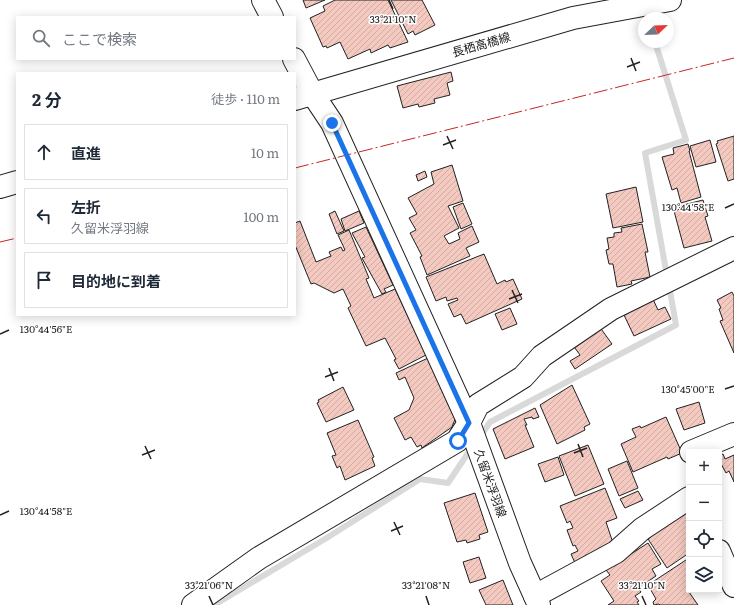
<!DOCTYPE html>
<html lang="ja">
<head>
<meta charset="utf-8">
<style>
	body { margin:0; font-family:Literata,"Noto Sans JP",serif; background:#f2f2f3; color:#1f2937 }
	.controls { position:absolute; right:12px; bottom:12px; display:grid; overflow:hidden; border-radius:0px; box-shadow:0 2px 10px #0003 }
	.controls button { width:36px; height:36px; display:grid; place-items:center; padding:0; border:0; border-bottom:1px solid #e0e1e3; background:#fff; color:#1f2937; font:20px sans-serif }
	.compass { position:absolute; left:638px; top:12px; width:36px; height:36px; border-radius:50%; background:#fff; box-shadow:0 2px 10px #0003; rotate:67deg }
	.stop { position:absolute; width:12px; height:12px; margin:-9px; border:3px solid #1a73e8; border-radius:50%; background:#fff }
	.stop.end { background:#1a73e8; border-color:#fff; box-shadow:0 1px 4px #0008 }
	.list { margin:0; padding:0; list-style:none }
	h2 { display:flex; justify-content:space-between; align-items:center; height:52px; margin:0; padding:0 16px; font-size:17px }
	h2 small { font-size:13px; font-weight:400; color:#747a83 }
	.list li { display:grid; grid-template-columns:26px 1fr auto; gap:12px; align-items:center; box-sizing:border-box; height:56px; margin:0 8px 8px; padding:0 8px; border:1px solid #e0e1e3; border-radius:0px }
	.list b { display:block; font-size:15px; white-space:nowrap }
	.list p { margin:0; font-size:13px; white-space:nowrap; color:#747a83 }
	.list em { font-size:13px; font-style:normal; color:#747a83 }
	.icon { flex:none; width:22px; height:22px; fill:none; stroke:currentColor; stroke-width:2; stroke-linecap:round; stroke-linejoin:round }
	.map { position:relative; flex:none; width:734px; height:605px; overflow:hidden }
	.search { position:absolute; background:#fff; box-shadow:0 2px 10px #0003; left:16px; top:16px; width:280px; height:44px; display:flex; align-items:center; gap:10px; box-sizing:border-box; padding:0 14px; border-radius:0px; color:#747a83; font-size:15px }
	.panel { position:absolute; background:#fff; box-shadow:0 2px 10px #0003; left:16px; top:72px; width:280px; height:244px; border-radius:0px }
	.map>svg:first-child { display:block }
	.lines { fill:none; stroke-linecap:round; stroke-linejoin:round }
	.stream { stroke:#d9d9d9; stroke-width:6 }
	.building { fill:url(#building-hatch); stroke:#222 }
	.minor-casing { stroke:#222; stroke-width:24 }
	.major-casing { stroke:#222; stroke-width:24 }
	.minor { stroke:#fff; stroke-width:22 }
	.major { stroke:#fff; stroke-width:22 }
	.power { stroke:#c62828; stroke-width:1; stroke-dasharray:14 3 2 3; stroke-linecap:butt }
	.route { stroke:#1a73e8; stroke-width:5 }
	.ticks { fill:none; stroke:#222; stroke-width:1.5 }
	.labels { text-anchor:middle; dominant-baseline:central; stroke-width:3; stroke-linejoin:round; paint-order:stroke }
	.street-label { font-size:12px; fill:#222; stroke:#fff }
	.ticks-label { font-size:10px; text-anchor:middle; fill:#222; stroke:#fff; stroke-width:3; stroke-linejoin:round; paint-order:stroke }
</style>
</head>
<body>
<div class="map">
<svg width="734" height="605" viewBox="0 0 734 605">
	<defs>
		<pattern id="building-hatch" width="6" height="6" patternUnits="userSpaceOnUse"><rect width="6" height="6" fill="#f3c9c0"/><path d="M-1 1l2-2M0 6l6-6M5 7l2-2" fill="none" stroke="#d0aca5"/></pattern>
	</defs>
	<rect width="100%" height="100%" fill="#fff"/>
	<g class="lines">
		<path class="stream" d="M 655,42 L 686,140 L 645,153 L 667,276
			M 480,437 L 490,422 L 676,325 L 669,285
			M 214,605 L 325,539 L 420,479 L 448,483 L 472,447"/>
	</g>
	<path class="building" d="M 303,0 L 325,0 L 306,8 Z
		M 335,0 L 388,0 L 408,42 L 390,48 L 388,45 L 371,53 L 370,49 L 348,59 L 340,42 L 327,48 L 326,46 L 323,47 L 310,18 L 325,11 L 323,6 Z
		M 391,0 L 422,0 L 435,25 L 415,35 L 413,31 L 408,34 Z
		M 451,72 L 453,81 L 447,83 L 450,95 L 434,99 L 435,103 L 419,107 L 418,104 L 403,108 L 397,86 Z
		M 734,136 L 734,179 L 728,181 L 716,144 L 718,143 L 717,141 Z
		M 710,140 L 716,162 L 696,167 L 690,146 Z
		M 688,144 L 690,151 L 689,151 L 701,197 L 681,203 L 677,188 L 672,190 L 662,157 L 674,154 L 673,148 Z
		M 452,165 L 463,201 L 448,206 L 459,228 L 444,236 L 449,244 L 460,239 L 458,233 L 472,226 L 479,242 L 466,248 L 470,256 L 427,275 L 420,257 L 422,256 L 410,233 L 416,230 L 409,218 L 417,214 L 408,198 L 434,184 L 431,172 Z
		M 425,171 L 427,177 L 418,181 L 416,175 Z
		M 636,187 L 643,222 L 613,228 L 606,194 Z
		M 703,200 L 708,216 L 705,217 L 712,241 L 684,248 L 674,211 L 680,209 L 679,206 Z
		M 463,203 L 472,224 L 461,229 L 453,207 Z
		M 335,211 L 344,231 L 337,234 L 329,214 Z
		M 359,211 L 364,223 L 345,231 L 341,219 Z
		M 300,221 L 316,262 L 331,256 L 329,252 L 341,247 L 343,251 L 345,250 L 338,235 L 349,230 L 369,278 L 366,279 L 374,298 L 395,289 L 426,355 L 399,369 L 394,360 L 396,359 L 385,338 L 366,346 L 348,308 L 351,306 L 343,289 L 334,293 L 314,283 L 311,284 L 295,245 L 295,223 Z
		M 642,224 L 648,252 L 645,252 L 650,277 L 631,281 L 632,284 L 617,287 L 613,264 L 609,264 L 606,250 L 609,249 L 607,238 L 614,237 L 614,233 L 622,232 L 621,228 Z
		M 366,227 L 393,285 L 384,289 L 386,292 L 382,294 L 362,258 L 365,257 L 352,233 Z
		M 484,254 L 497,284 L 505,280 L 506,282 L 513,279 L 522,299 L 466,324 L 461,314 L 454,317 L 448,304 L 458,300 L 457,298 L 447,301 L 446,297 L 436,301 L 426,277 Z
		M 732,292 L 734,296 L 734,353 L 720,321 L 723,320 L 719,309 L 721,308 L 717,300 Z
		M 652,297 L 658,310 L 665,307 L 671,319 L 634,336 L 624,315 L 626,314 L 625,312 Z
		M 510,308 L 517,324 L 502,330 L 495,314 Z
		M 599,326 L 612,344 L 575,369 L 570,361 L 580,355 L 572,344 Z
		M 428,358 L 457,414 L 452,427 L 422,448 L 421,445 L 417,447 L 411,437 L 405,440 L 394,418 L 409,410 L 414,398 L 405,377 L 399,380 L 396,373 Z
		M 572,385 L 590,424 L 584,427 L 585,430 L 557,444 L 540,405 Z
		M 343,387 L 354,410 L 326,422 L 317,403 L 319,402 L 318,400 Z
		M 699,402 L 705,423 L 684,430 L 676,409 Z
		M 535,408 L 539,417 L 533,419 L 532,417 L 524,419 L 527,425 L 525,425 L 534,447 L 505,459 L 493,429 Z
		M 666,417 L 682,453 L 668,459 L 667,457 L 633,472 L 621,444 L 636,437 L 632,429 L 640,426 L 641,428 Z
		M 358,420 L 374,457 L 372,458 L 375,466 L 345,480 L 340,466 L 337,468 L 332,456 L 336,455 L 327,433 Z
		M 588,445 L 604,484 L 575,496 L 559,456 Z
		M 723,454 L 725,459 L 734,455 L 734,482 L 729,471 L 726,473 L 719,460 L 719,456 Z
		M 558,457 L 564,475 L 545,482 L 538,464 Z
		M 627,461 L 638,488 L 619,496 L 608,469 Z
		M 605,488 L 617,518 L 606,522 L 613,543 L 608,546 L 585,556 L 586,559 L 575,563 L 571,554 L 578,551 L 575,545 L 573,546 L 567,530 L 573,528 L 570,521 L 567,523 L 560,506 Z
		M 638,491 L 643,500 L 625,508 L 620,499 Z
		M 475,493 L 488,532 L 479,535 L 480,539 L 467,543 L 466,540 L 457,542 L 444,503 Z
		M 687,511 L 689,511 L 689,553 L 667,568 L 648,539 L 652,536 L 651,535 Z
		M 648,543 L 661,564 L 652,569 L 656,576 L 638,588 L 641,592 L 635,596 L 639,601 L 637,602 L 639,605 L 608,605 L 614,601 L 601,581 L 610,575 L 606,570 Z
		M 479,557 L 486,578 L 470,583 L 463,562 Z
		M 689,558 L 689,590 L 694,590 L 689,592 L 698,605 L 660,605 L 659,604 L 654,605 L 653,602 L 656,599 L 648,585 Z
		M 503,580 L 513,605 L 486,605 L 479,590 Z"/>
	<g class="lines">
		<g class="minor-casing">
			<path id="minor" d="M 691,452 L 734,434
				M 719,551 L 734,586
				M 535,596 L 616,552 L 642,529 L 689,498
				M 193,605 L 259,558 L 457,441 L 469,423 L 478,405 L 523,377 L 542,356 L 611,309 L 734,248"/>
		</g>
		<g class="major-casing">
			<path id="major" d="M 263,0 L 272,17
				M 294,59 L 312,93 L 332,123 L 469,423 L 520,563 L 539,605
				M 295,99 L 573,18 L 670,0
				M 0,187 L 17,182"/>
		</g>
		<use href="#minor" class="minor"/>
		<use href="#major" class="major"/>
		<path class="power" d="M 295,168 L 734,58
			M 0,242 L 17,238"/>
	</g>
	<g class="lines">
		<path class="route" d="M 332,123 L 469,423 L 458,441"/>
	</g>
	<path class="ticks" d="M 389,0 L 393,9M 631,58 L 636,71M 627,67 L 640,62M 447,136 L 453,149M 443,145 L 456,140M 725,208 L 734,204M 512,290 L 518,303M 509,299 L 522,294M 0,334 L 9,330M 329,368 L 334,381M 325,377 L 338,372M 725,389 L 734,386M 578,444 L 583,457M 145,446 L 151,459M 574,453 L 587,448M 142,455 L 155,450M 0,515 L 9,511M 394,522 L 400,535M 391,531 L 403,526M 209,596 L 213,605M 426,596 L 429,605M 642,596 L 646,605"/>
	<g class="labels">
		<g class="street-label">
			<text transform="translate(481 44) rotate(-16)">長栖高橋線</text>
			<text transform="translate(491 483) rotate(70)">久留米浮羽線</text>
		</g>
	</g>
	<g class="ticks-label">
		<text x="393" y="23">33°21'10"N</text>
		<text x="688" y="211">130°44'58"E</text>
		<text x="46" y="333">130°44'56"E</text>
		<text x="688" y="393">130°45'00"E</text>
		<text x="46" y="515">130°44'58"E</text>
		<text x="209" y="589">33°21'06"N</text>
		<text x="426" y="589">33°21'08"N</text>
		<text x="642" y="589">33°21'10"N</text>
	</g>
</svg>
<div class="controls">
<button>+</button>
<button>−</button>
<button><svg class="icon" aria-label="locate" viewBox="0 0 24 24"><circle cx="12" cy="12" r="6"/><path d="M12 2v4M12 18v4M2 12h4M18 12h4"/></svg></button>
<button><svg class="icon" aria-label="layers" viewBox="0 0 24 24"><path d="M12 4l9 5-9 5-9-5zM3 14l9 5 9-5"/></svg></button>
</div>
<svg class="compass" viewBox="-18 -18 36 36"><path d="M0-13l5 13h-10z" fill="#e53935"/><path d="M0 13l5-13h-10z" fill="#747a83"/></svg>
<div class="stop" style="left:458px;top:441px"></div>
<div class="stop end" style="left:332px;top:123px"></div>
<div class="search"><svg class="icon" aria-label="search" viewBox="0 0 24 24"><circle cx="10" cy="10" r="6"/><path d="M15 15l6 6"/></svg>ここで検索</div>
<section class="panel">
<h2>2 分<small>徒歩 · 110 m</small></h2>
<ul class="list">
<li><svg class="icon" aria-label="ahead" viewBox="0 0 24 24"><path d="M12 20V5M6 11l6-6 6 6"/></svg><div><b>直進</b></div><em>10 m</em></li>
<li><svg class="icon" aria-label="left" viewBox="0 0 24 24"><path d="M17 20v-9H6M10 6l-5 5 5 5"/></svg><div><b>左折</b><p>久留米浮羽線</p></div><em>100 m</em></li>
<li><svg class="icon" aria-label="arrive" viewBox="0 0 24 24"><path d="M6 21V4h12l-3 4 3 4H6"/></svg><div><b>目的地に到着</b></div></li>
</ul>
</section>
</div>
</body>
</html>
